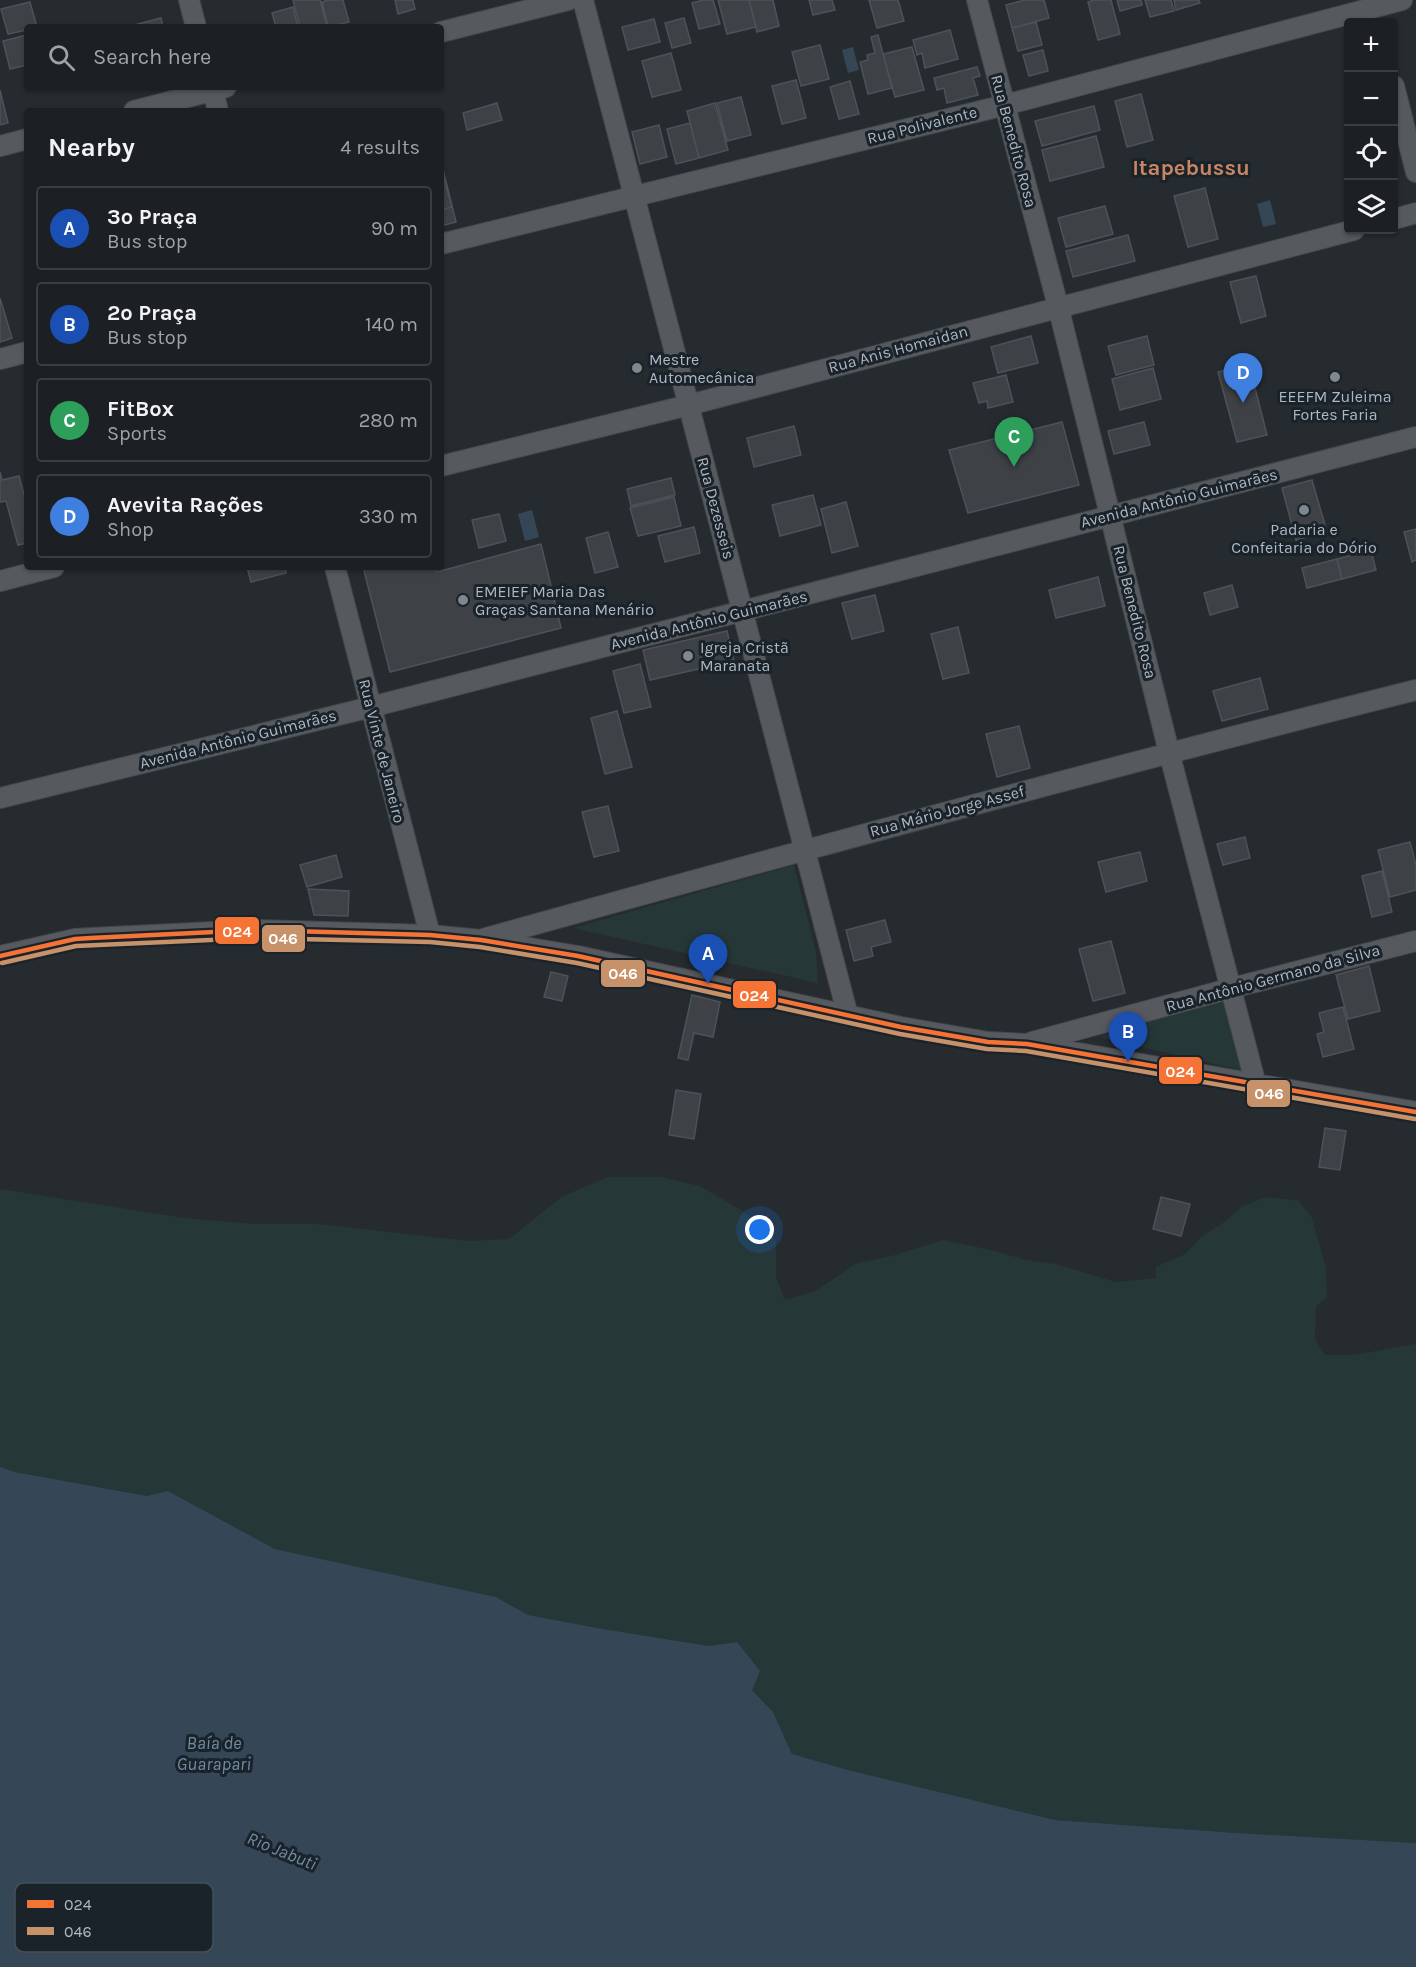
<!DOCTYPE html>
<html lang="en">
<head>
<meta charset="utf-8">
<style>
	body { margin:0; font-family:Karla,sans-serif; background:#292d31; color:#f1f3f6 }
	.controls { position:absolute; right:18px; top:18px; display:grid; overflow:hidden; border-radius:6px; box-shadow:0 2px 4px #0004 }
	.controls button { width:54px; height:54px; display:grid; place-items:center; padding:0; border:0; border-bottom:2px solid #3a3e41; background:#1c2024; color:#f1f3f6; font:30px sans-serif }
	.you { position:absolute; left:760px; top:1230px; width:21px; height:21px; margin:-15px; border:4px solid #fff; border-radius:50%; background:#1a73e8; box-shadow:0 0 0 9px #1a73e833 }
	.badge { display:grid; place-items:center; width:39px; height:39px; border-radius:50%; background:#b45309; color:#fff; font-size:20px; font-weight:700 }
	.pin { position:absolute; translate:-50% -50px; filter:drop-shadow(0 2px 3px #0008) }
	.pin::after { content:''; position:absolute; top:32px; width:21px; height:18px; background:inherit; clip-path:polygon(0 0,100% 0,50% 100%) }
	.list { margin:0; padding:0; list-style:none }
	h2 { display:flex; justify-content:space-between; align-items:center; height:78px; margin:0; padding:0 24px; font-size:26px }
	h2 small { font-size:20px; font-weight:400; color:#a0a3a6 }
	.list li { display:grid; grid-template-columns:39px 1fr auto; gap:18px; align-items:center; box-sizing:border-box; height:84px; margin:0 12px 12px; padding:0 12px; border:2px solid #3a3e41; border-radius:6px }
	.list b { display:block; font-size:22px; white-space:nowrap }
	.list p { margin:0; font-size:20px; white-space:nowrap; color:#a0a3a6 }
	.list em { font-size:20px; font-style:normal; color:#a0a3a6 }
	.icon { flex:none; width:33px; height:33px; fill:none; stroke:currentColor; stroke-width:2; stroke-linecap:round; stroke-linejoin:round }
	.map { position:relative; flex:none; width:1416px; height:1967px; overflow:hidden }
	.search { position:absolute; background:#1c2024; box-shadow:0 2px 4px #0004; left:24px; top:24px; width:420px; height:66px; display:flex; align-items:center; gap:15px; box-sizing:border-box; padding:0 21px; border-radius:6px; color:#a0a3a6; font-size:22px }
	.panel { position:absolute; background:#1c2024; box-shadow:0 2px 4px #0004; left:24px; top:108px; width:420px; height:462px; border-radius:6px }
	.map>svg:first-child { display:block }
	.green { fill:#263737 }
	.water { fill:#354657 }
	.building { fill:#3e4247; stroke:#4d5258; stroke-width:1.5 }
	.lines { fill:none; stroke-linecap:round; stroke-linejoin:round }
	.minor-casing { stroke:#44474b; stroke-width:22 }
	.minor { stroke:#565a5f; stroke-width:20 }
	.bus-1-casing { stroke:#1a222a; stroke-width:9 }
	.bus-2-casing { stroke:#1a222a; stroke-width:9 }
	.bus-1 { stroke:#f57335; stroke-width:4.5 }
	.bus-2 { stroke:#c7916a; stroke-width:4.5 }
	.poi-dot { fill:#7f878f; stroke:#1a222a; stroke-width:2 }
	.labels { text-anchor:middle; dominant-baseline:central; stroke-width:6; stroke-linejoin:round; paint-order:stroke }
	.street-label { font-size:16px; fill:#afb8c2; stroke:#1a222a }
	.poi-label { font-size:16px; fill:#afb8c2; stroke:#1a222a; text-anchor:start }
	.water-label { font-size:18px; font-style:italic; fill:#718ca4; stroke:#1a222a }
	.district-label { font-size:22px; font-weight:bold; fill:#c98663; stroke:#1a222a }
	.key { fill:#1a222a; stroke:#474f58; stroke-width:1.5 }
	.key-label { font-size:16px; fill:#afb8c2 }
	.line-badge { stroke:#1a222a; stroke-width:2 }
	.badge-label { font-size:16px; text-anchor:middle; font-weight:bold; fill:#fff }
</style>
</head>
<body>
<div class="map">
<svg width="1416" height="1967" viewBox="0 0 1416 1967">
	<rect width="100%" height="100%" fill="#262b30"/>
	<path class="green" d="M 794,865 L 816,952 L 818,983 L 573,928 Z
		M 1226,998 L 1241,1070 L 1099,1037 Z
		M 608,1177 L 661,1177 L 700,1186 L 770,1227 L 776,1242 L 776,1277 L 785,1300 L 816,1291 L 855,1264 L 895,1255 L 943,1240 L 991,1250 L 1026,1260 L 1056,1264 L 1116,1282 L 1156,1278 L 1156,1267 L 1185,1254 L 1201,1237 L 1220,1225 L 1243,1206 L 1266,1197 L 1299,1201 L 1312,1218 L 1326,1268 L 1327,1297 L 1316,1307 L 1315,1339 L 1325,1355 L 1353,1355 L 1416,1344 L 1416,1843 L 1237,1833 L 1055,1820 L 848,1770 L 792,1754 L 773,1712 L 752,1690 L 737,1642 L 709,1646 L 603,1629 L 528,1615 L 495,1597 L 275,1549 L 168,1491 L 147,1496 L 15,1472 L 0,1467 L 0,1189 L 184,1218 L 255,1224 L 318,1224 L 469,1241 L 509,1239 L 563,1196 Z"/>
	<path class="water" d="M 853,47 L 859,70 L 848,73 L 842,50 Z
		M 1270,200 L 1276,224 L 1263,227 L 1257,204 Z
		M 532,510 L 539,537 L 525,541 L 518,514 Z
		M 0,1467 L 15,1472 L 147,1496 L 168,1491 L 275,1549 L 496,1597 L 528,1615 L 603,1629 L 709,1646 L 737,1642 L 760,1671 L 752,1690 L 773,1712 L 792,1754 L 848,1770 L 1055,1820 L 1237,1833 L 1416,1843 L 1416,1967 L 0,1967 Z"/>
	<path class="building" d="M 293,0 L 320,0 L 327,27 L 300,27 Z
		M 328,0 L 343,0 L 349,22 L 328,27 L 322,2 Z
		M 395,0 L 413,0 L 415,9 L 398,14 Z
		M 703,0 L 713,0 L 720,24 L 699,29 L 692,3 Z
		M 718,0 L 749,0 L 756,27 L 727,34 Z
		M 749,0 L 773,0 L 779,26 L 757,32 Z
		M 809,0 L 832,0 L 835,10 L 813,15 Z
		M 869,0 L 898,0 L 904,21 L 877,28 Z
		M 1025,0 L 1044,0 L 1049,18 L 1012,28 L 1006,5 Z
		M 1094,0 L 1111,0 L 1120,34 L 1098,40 L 1088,2 Z
		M 1117,0 L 1141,0 L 1142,5 L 1120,11 Z
		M 1145,0 L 1171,0 L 1174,11 L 1150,17 Z
		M 1174,0 L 1199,0 L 1200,3 L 1176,10 Z
		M 30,2 L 37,27 L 27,27 L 27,30 L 8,34 L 1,9 Z
		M 293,7 L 298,27 L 276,27 L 272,13 Z
		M 161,18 L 163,27 L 134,27 L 134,25 Z
		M 684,18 L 691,43 L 672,48 L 665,23 Z
		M 654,19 L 660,42 L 628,50 L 622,27 Z
		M 1036,22 L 1042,45 L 1018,51 L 1012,28 Z
		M 950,30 L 958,59 L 925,68 L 922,53 L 917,55 L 913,40 Z
		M 27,35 L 27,65 L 10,69 L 3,41 Z
		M 878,35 L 892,88 L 868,94 L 860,62 L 868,60 L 867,55 L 875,53 L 871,37 Z
		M 820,45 L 829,79 L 801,86 L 792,52 Z
		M 912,47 L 924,90 L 895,97 L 883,54 Z
		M 1043,50 L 1048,71 L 1029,76 L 1023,55 Z
		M 671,53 L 681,90 L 652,97 L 642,61 Z
		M 977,67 L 980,76 L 973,78 L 978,95 L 947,103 L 944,88 L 937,90 L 934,78 Z
		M 796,80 L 806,118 L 782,124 L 772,86 Z
		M 850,81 L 859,114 L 839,119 L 830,87 Z
		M 0,90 L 8,123 L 0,125 Z
		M 1141,94 L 1153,140 L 1127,147 L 1115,101 Z
		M 741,97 L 751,135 L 727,141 L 717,103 Z
		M 497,103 L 502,120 L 467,130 L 463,113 Z
		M 715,103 L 728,150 L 699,158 L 687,111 Z
		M 1094,106 L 1100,130 L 1042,146 L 1035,121 Z
		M 690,123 L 699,158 L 676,164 L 667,129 Z
		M 659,125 L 667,157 L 640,164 L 632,132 Z
		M 1096,136 L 1104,167 L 1050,181 L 1042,150 Z
		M 441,161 L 456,222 L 441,226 Z
		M 441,169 L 452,207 L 441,210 Z
		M 1205,188 L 1218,239 L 1188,247 L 1174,196 Z
		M 1105,206 L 1113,234 L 1066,247 L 1058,218 Z
		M 1128,235 L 1135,261 L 1073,277 L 1066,251 Z
		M 1256,276 L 1266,316 L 1241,323 L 1230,282 Z
		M 0,298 L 12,338 L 0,342 Z
		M 1031,336 L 1038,363 L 998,373 L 991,347 Z
		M 1147,336 L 1154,365 L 1116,375 L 1108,346 Z
		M 1249,364 L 1267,435 L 1237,442 L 1218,372 Z
		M 1153,368 L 1161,399 L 1120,410 L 1112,379 Z
		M 1006,375 L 1013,402 L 988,408 L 987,401 L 979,403 L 973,383 Z
		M 1062,422 L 1079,485 L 968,513 L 949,450 Z
		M 1144,422 L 1150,445 L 1114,454 L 1108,431 Z
		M 794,426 L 801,455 L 754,467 L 747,438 Z
		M 0,472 L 2,480 L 19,476 L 27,506 L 27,543 L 18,545 L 6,501 L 0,502 Z
		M 671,478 L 675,495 L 631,506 L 627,489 Z
		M 1312,480 L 1327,532 L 1296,540 L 1282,488 Z
		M 813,495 L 821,525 L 780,536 L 772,505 Z
		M 674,497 L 681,526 L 638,536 L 630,508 Z
		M 846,502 L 858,546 L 832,553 L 821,509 Z
		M 499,514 L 506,541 L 479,548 L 472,520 Z
		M 694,527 L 700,553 L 665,562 L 658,536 Z
		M 1416,529 L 1416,560 L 1412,562 L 1404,532 Z
		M 608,532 L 618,567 L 595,573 L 586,538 Z
		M 541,544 L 561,628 L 390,672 L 363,567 L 436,567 L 437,572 Z
		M 1371,550 L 1376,570 L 1342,579 L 1337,559 Z
		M 1337,559 L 1342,579 L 1307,588 L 1302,568 Z
		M 247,567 L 285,567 L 286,573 L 251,582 Z
		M 1098,577 L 1105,606 L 1056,618 L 1049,590 Z
		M 1232,585 L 1238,607 L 1210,615 L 1204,593 Z
		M 875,595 L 884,631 L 852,639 L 842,603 Z
		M 958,627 L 969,673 L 943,679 L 931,634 Z
		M 727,631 L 734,661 L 650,680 L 643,650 Z
		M 640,664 L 651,707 L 624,713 L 613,671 Z
		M 1260,678 L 1268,709 L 1222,721 L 1213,691 Z
		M 617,711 L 632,767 L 605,774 L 591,718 Z
		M 1019,726 L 1030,768 L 997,777 L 986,734 Z
		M 608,806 L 619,851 L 594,857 L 582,812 Z
		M 1245,837 L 1250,858 L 1223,865 L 1217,844 Z
		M 1410,842 L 1416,865 L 1416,890 L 1390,897 L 1378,850 Z
		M 1140,852 L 1147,881 L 1106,892 L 1098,862 Z
		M 336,855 L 342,877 L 307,887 L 300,865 Z
		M 1382,871 L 1392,912 L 1372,917 L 1362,876 Z
		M 308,889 L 349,891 L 348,916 L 314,915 Z
		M 885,920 L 891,942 L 871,947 L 873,956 L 854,961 L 846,930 Z
		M 1111,941 L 1125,993 L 1093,1001 L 1079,949 Z
		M 1369,966 L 1380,1011 L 1348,1019 L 1336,975 Z
		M 551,972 L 568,976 L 562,1001 L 544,997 Z
		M 692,995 L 720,1002 L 713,1037 L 694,1033 L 688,1060 L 678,1058 Z
		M 1343,1007 L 1354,1049 L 1323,1057 L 1317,1034 L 1324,1032 L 1319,1013 Z
		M 676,1090 L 701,1094 L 694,1139 L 669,1135 Z
		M 1325,1128 L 1346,1131 L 1340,1170 L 1319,1167 Z
		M 1161,1197 L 1190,1204 L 1181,1236 L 1153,1229 Z"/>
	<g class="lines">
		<g class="minor-casing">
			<path id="minor" d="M 189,0 L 196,27
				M 583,0 L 848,1016
				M 977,0 L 1058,306 L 1169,752 L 1256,1085
				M 441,32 L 568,0
				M 1394,86 L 1416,172
				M 212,87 L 218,111
				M 134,111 L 226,87
				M 0,146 L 27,139
				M 1394,219 L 1416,213
				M 441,244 L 1005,105 L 1402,0
				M 0,359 L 27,352
				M 441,466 L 689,405 L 1354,230
				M 335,567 L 430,935
				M 0,581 L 54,567
				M 0,798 L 371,707 L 1416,437
				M 486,938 C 795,852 1105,768 1416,690
				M 0,956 L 75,939 L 91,938 L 255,930 L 430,935 L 481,940 L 578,956 L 901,1027 L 988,1042 L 1027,1044 L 1416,1112
				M 1032,1042 L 1232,988 L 1416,941"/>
		</g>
		<use href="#minor" class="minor"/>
		<g class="bus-1-casing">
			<path id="bus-1" d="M 0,956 L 75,939 L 91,938 L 255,930 L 430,935 L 481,940 L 578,956 L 901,1027 L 988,1042 L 1027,1044 L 1416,1112"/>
		</g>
		<g class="bus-2-casing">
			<path id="bus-2" d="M 2,963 L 76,946 L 255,938 L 430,942 L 480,947 L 577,963 L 900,1034 L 987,1049 L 1026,1051 L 1415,1119"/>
		</g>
		<use href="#bus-1" class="bus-1"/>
		<use href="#bus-2" class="bus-2"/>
	</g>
	<g class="poi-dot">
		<circle cx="637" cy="368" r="6"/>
		<circle cx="1335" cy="377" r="6"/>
		<circle cx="1304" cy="510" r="6"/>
		<circle cx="463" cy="600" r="6"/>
		<circle cx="688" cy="656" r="6"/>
	</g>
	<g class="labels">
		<g class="street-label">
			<text transform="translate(922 125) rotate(-14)">Rua Polivalente</text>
			<text transform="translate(1014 141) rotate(75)">Rua Benedito Rosa</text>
			<text transform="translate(898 349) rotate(-15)">Rua Anis Homaidan</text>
			<text transform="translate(1179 498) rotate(-14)">Avenida Antônio Guimarães</text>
			<text transform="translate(716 508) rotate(75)">Rua Dezesseis</text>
			<text transform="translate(1135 612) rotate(76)">Rua Benedito Rosa</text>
			<text transform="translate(709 620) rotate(-14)">Avenida Antônio Guimarães</text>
			<text transform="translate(238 739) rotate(-14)">Avenida Antônio Guimarães</text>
			<text transform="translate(382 751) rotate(76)">Rua Vinte de Janeiro</text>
			<text transform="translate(947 811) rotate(-15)">Rua Mário Jorge Assef</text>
			<text transform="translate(1273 978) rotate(-15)">Rua Antônio Germano da Silva</text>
		</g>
		<g class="poi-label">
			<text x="649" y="359">Mestre<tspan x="649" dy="18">Automecânica</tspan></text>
			<text x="1335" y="396" text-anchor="middle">EEEFM Zuleima<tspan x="1335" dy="18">Fortes Faria</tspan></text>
			<text x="1304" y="529" text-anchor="middle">Padaria e<tspan x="1304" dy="18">Confeitaria do Dório</tspan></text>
			<text x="475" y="591">EMEIEF Maria Das<tspan x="475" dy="18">Graças Santana Menário</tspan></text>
			<text x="700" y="647">Igreja Cristã<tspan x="700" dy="18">Maranata</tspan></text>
		</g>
		<g class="water-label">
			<text x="214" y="1743">Baía de<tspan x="214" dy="21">Guarapari</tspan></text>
			<text transform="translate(282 1851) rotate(22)">Rio Jabuti</text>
		</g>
		<g class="district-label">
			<text x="1191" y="168">Itapebussu</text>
		</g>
	</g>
	<rect x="15" y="1883" width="198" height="69" rx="9" class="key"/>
	<rect x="27" y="1900" width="27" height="8" fill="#f57335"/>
	<rect x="27" y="1927" width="27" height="8" fill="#c7916a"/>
	<g class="key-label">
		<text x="64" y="1910">024</text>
		<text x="64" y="1937">046</text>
	</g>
	<g class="line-badge">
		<rect x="214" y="916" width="46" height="29" rx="6" fill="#f57335"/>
		<rect x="261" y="924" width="45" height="29" rx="6" fill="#c7916a"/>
		<rect x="600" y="959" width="46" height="29" rx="6" fill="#c7916a"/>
		<rect x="732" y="980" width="45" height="29" rx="6" fill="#f57335"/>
		<rect x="1158" y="1056" width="45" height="29" rx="6" fill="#f57335"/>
		<rect x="1246" y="1079" width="45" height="29" rx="6" fill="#c7916a"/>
	</g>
	<g class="badge-label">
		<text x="237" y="937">024</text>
		<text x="283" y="944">046</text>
		<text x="623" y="979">046</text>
		<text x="754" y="1001">024</text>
		<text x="1180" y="1077">024</text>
		<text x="1269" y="1099">046</text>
	</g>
</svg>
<div class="controls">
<button>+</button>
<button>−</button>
<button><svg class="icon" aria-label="locate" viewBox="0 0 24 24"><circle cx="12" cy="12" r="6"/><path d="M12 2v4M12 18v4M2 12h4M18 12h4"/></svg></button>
<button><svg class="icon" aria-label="layers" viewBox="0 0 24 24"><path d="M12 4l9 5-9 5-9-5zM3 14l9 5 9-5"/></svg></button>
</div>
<div class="you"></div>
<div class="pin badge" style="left:708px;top:984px;background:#1a4fb4">A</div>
<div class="pin badge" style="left:1128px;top:1062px;background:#1a4fb4">B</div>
<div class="pin badge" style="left:1014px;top:467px;background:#2e9e5b">C</div>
<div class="pin badge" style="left:1243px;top:403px;background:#3f7fe0">D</div>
<div class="search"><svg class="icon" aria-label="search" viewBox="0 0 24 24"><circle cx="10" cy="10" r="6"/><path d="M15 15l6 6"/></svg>Search here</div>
<section class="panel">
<h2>Nearby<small>4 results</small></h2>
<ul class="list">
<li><span class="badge" style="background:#1a4fb4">A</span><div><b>3º Praça</b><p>Bus stop</p></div><em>90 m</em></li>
<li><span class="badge" style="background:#1a4fb4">B</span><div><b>2º Praça</b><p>Bus stop</p></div><em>140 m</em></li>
<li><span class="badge" style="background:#2e9e5b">C</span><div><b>FitBox</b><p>Sports</p></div><em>280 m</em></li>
<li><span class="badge" style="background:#3f7fe0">D</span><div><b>Avevita Rações</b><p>Shop</p></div><em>330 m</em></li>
</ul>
</section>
</div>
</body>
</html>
